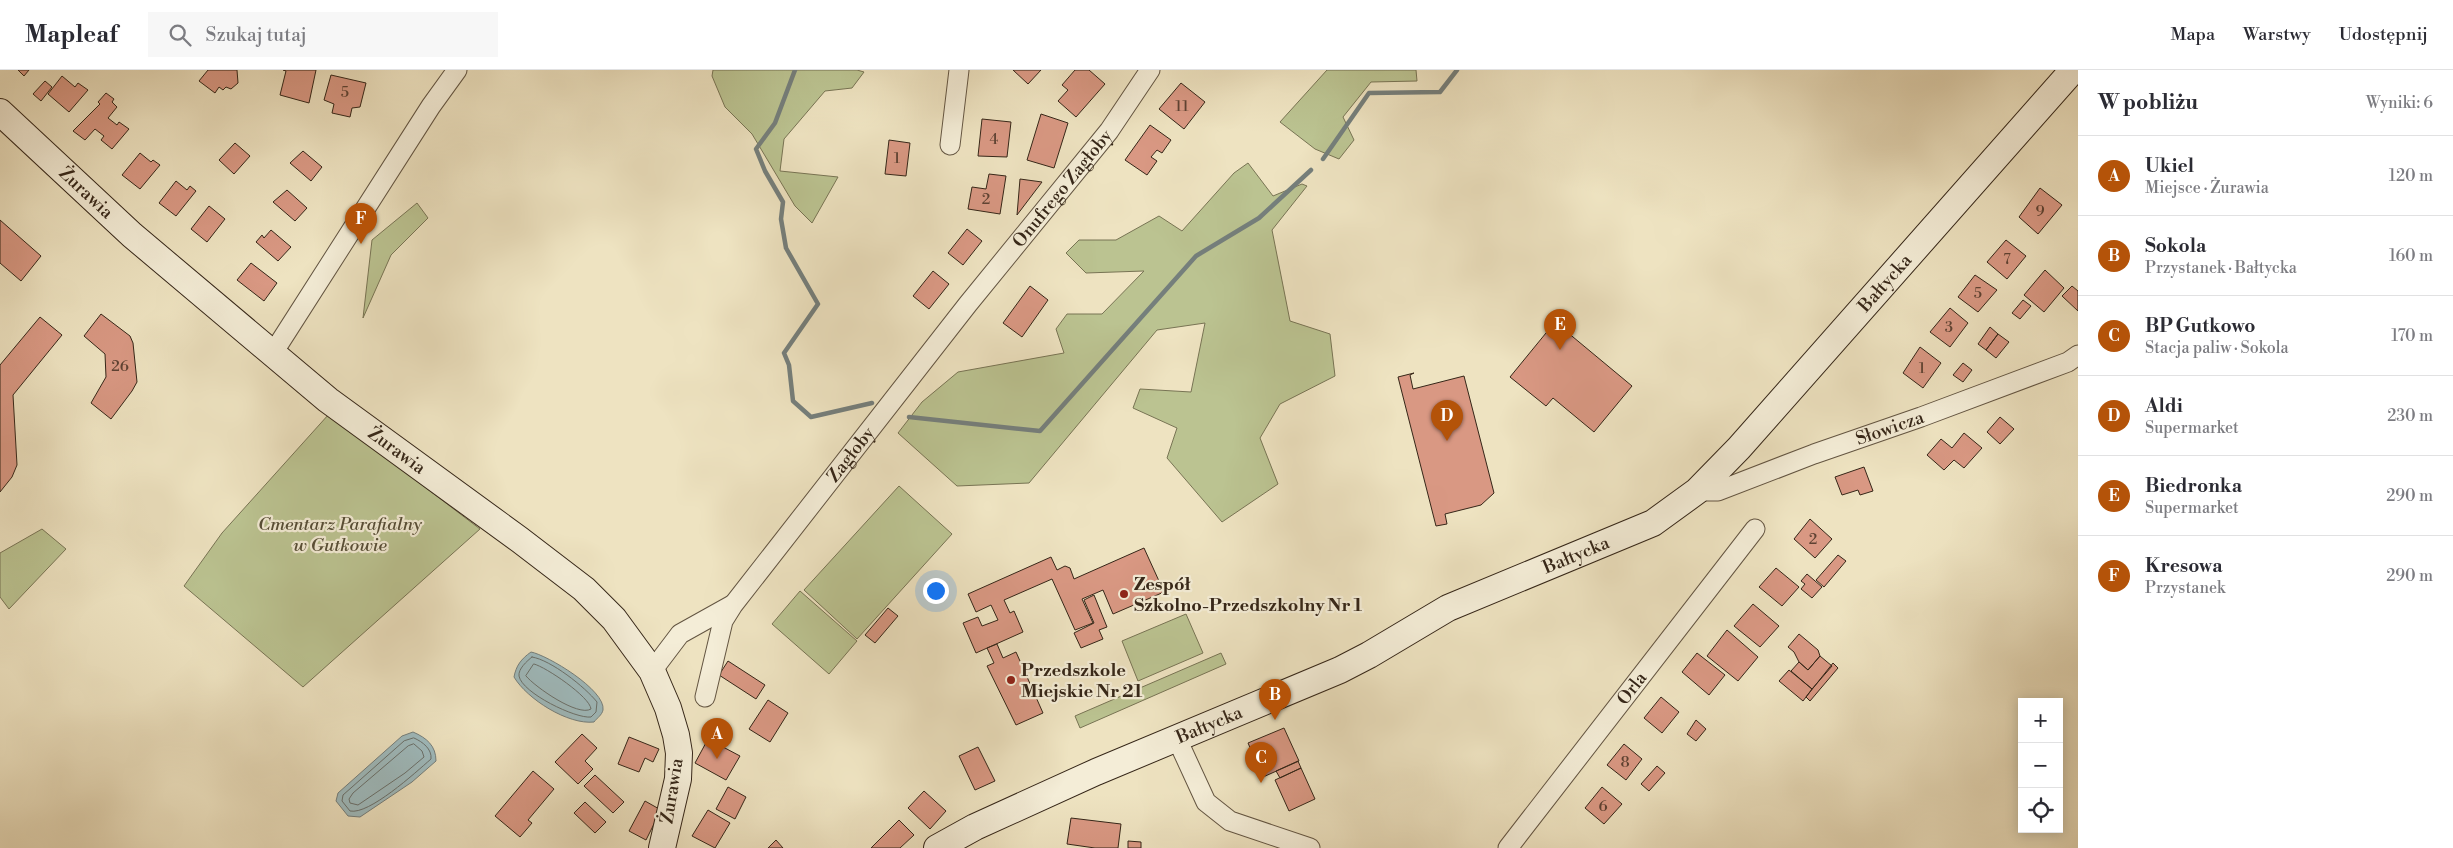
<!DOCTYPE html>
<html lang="pl">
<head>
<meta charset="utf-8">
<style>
	body { margin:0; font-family:"Libre Bodoni",serif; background:#f7f7f7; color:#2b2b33 }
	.controls { position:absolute; right:15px; bottom:15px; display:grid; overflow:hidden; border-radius:0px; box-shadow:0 2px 12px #0003 }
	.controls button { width:45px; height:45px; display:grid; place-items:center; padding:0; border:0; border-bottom:1px solid #e1e1e2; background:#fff; color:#2b2b33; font:25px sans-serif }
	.you { position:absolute; left:935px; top:520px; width:18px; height:18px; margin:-12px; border:4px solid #fff; border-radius:50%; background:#1a73e8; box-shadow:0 0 0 8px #1a73e833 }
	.badge { display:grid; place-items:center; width:32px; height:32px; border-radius:50%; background:#b45309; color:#fff; font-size:16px; font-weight:700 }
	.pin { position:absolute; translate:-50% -41px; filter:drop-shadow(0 1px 2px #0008) }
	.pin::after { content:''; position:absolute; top:26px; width:18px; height:15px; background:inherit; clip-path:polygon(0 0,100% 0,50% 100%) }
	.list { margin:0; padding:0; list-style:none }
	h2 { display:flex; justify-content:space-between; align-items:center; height:65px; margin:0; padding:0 20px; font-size:21px }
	h2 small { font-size:16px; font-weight:400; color:#7c7c81 }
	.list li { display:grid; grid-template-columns:32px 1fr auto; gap:15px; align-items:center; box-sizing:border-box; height:80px; padding:0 20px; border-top:1px solid #e1e1e2 }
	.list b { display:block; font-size:19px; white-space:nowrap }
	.list p { margin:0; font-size:16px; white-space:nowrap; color:#7c7c81 }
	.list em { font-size:16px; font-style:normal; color:#7c7c81 }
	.icon { flex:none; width:28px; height:28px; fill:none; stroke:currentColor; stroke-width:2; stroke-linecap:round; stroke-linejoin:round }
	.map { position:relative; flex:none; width:2078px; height:778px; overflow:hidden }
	header { display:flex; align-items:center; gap:30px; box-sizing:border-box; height:70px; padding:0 25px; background:#fff; border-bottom:1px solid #e1e1e2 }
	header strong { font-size:24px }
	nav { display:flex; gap:28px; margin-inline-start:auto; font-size:18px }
	.search { width:350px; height:45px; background:#f7f7f7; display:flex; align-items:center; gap:12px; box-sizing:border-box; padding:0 18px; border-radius:0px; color:#7c7c81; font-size:19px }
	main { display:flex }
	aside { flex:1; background:#fff }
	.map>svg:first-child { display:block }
	.green { fill:#bbc391; stroke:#787454 }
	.water { fill:#9fbbbe; stroke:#757f7c }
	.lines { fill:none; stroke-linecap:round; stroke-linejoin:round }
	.shore { stroke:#6a706b; stroke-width:1 }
	.stream { stroke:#757f7c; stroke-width:4.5 }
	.building { fill:#d99883; stroke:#352618 }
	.street-casing { stroke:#635542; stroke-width:21 }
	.secondary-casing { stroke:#352618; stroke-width:28 }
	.street { stroke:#f4edd7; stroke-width:19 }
	.secondary { stroke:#f4edd7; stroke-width:26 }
	.poi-dot { fill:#8f2418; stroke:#f4edd7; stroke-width:2 }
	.labels { text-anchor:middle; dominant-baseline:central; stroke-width:4.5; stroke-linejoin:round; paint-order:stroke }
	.number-label { font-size:15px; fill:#5e4233 }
	.street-label { font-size:18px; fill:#352618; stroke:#f4edd7 }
	.park-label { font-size:18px; font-style:italic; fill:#564d36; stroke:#f4edd7 }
	.poi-label { font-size:18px; font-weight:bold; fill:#352618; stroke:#f4edd7; text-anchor:start }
</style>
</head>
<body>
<header>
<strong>Mapleaf</strong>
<div class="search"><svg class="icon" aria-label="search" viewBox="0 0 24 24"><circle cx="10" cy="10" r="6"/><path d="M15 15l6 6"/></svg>Szukaj tutaj</div>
<nav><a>Mapa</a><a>Warstwy</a><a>Udostępnij</a></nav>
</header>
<main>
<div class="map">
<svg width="2078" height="778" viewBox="0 0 2078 778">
	<rect width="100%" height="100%" fill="#eee3c1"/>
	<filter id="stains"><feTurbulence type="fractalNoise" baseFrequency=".004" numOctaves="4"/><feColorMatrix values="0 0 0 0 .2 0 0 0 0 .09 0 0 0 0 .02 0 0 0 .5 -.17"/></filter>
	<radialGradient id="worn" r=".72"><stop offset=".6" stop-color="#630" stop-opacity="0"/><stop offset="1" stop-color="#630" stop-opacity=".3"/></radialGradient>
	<path class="green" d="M 713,0 L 857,0 L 864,2 L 852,18 L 825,21 L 784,69 L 780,101 L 838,107 L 812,153 L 795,136 L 752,64 L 725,37 L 712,6 Z
		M 1327,0 L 1416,0 L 1417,11 L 1371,12 L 1343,47 L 1354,70 L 1339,89 L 1315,79 L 1280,52 Z
		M 1248,93 L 1273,126 L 1302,114 L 1307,116 L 1272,160 L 1290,251 L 1330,264 L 1335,306 L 1280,334 L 1260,368 L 1278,414 L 1222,452 L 1167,388 L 1177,358 L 1133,338 L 1140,319 L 1191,322 L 1205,253 L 1157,260 L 1029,413 L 957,416 L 898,363 L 922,332 L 958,302 L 1064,283 L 1056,259 L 1067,244 L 1102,244 L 1144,201 L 1086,203 L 1066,183 L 1079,170 L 1116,170 L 1159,146 L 1182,161 L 1234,103 Z
		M 417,133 L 428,148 L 391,185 L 363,248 L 372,170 Z
		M 329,344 L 480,459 L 303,617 L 184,516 L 222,463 Z
		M 899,416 L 952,464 L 857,569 L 804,520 Z
		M 42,459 L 66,479 L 9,539 L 0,527 L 0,483 Z
		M 800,521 L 857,571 L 829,604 L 772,554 Z
		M 1186,544 L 1203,583 L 1138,611 L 1122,571 Z
		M 1221,583 L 1226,594 L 1080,658 L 1075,646 Z"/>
	<path class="water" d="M 531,582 C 547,585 606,620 603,640 C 602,645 597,648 594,652 C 568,655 527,629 514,607 C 516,596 521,589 531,582 Z
		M 413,662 C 427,668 436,676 436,691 L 412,712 L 360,747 L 348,746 L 336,731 L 338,723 L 402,666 Z"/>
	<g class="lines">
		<path class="shore" d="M 532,587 C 551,590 585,617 597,632 L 596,642 L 591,647 C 576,649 522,623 519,606 C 518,599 527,591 532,587 Z
			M 534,594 C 546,597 590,627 591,639 C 578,647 535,617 526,606 Z
			M 414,668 C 423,672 432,679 431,689 C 415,703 369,745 350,741 L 342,731 L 343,725 L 404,671 Z
			M 414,674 L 422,681 L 424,687 L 405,703 L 358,735 L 350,733 L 349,729 L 353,723 L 408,676 Z"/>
		<path class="stream" d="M 795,0 L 775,53 L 756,79 L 765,101 L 783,132 L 781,149 L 786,178 L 818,234 L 784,283 L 789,295 L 793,331 L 811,347 L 872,333
			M 1323,89 L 1369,23 L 1440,22 L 1457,0
			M 909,347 L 1040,361 L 1196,186 L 1259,148 L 1311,100"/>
	</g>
	<path class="building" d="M 18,0 L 29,0 L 24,6 Z
		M 208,0 L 237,0 L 238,13 L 231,19 L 226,17 L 223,20 L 219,17 L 215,23 L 199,11 Z
		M 283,0 L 316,0 L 309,33 L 280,25 L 286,1 Z
		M 1013,0 L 1041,0 L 1028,14 Z
		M 1075,0 L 1089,0 L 1105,14 L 1076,47 L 1058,31 L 1068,20 L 1062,15 Z
		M 331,5 L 366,13 L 360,37 L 352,38 L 350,47 L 332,43 L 334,34 L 324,30 Z
		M 62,6 L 75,17 L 78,13 L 88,20 L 69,42 L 48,24 Z
		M 45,11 L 52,17 L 41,31 L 33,24 Z
		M 1181,13 L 1205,32 L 1184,59 L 1159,39 Z
		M 106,23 L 114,29 L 112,32 L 117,37 L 108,48 L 117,55 L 119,52 L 129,59 L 112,79 L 101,70 L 104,66 L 95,59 L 85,70 L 73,61 L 100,34 L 98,32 Z
		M 1041,44 L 1068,53 L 1054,98 L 1027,90 Z
		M 982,49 L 1011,52 L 1007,87 L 978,86 Z
		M 1150,55 L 1171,70 L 1162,83 L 1157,80 L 1151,87 L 1157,91 L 1147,105 L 1125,90 Z
		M 889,70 L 910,73 L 906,106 L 885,104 Z
		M 235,73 L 250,86 L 234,104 L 219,90 Z
		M 303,81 L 322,97 L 311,111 L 290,93 Z
		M 140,83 L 151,92 L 153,90 L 160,95 L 140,119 L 122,105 Z
		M 989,104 L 1006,106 L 1000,144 L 968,139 L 972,117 L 986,119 Z
		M 1020,109 L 1042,112 L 1017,145 Z
		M 176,111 L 187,120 L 190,116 L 196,121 L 176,146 L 159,133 Z
		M 2040,118 L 2062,135 L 2038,164 L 2019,147 Z
		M 287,120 L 307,138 L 295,151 L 273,132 Z
		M 209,136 L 225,149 L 207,172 L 191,159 Z
		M 0,150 L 41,186 L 21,211 L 0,193 Z
		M 967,159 L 982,171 L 963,195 L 948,183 Z
		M 271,160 L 291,177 L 278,191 L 256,172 L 262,165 L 264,168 Z
		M 2006,170 L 2026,186 L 2007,209 L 1987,192 Z
		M 251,193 L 277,213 L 264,231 L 237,210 Z
		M 2045,200 L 2064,218 L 2044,242 L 2024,225 Z
		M 933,201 L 949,214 L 929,239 L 913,226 Z
		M 1975,205 L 1997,220 L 1978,242 L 1958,227 Z
		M 1030,216 L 1048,230 L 1022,267 L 1003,253 Z
		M 2072,216 L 2078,221 L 2078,241 L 2062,226 Z
		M 2023,230 L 2031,236 L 2020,249 L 2012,243 Z
		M 1950,238 L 1968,253 L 1950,277 L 1930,262 Z
		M 101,244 L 130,266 L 133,273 L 137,312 L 132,321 L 111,349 L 91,333 L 106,307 L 105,284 L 84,266 Z
		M 40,247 L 62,265 L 13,325 L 17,395 L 12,407 L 0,422 L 0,295 Z
		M 1555,252 L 1632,316 L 1594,362 L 1553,328 L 1546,336 L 1510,307 Z
		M 1990,257 L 1998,264 L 1986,280 L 1978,274 Z
		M 1998,264 L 2009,272 L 1996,288 L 1986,280 Z
		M 1920,277 L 1941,293 L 1923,318 L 1903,303 Z
		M 1963,293 L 1972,300 L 1963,312 L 1953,305 Z
		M 1414,303 L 1410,305 L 1413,319 L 1464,306 L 1494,423 L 1481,435 L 1445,444 L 1447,454 L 1436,456 L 1398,307 Z
		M 2000,347 L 2014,359 L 2000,374 L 1987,362 Z
		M 1964,363 L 1982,378 L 1964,398 L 1954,390 L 1944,400 L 1927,385 L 1941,369 L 1952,378 Z
		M 1864,397 L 1873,421 L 1860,425 L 1858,420 L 1842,425 L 1835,407 Z
		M 1810,449 L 1832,469 L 1815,488 L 1794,469 Z
		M 1144,478 L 1164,522 L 1113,544 L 1103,520 L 1082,529 L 1093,553 L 1075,560 L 1052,509 L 1004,530 L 1010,543 L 1014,541 L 1023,562 L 976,583 L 963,553 L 978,547 L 982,556 L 998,550 L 991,535 L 976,542 L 968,524 L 1051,487 L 1057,500 L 1065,496 L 1070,498 L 1074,509 Z
		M 1838,485 L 1846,491 L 1824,517 L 1816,510 Z
		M 1776,498 L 1799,517 L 1782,536 L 1759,517 Z
		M 1807,504 L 1822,517 L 1812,528 L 1801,519 L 1805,514 L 1801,511 Z
		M 1094,525 L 1107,557 L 1099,560 L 1103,569 L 1081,578 L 1074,563 L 1094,553 L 1084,530 Z
		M 1753,534 L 1779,556 L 1760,577 L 1734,556 Z
		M 888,538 L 898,546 L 875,573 L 865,565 Z
		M 1727,560 L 1758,587 L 1738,611 L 1707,586 Z
		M 1799,564 L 1818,580 L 1820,586 L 1808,600 L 1799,592 L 1794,582 L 1788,577 Z
		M 997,574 L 1003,588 L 1016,582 L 1043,643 L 1016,655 L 987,596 L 994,593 L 987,578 Z
		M 1697,583 L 1725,605 L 1709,625 L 1682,602 Z
		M 1820,586 L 1832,596 L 1812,619 L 1791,601 L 1799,592 L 1808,600 Z
		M 728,591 L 765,615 L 756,629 L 719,605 Z
		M 1833,593 L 1838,598 L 1810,631 L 1806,627 Z
		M 1789,600 L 1812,619 L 1803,631 L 1779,611 Z
		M 1661,627 L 1679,642 L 1662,663 L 1644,648 Z
		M 768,630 L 788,643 L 770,672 L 749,659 Z
		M 1696,650 L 1706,659 L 1696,671 L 1687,664 Z
		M 1284,658 L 1299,691 L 1263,707 L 1248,673 Z
		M 582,664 L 597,678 L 585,691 L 593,699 L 578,714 L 555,692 Z
		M 629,667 L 659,679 L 653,692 L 645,688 L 639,702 L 618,694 Z
		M 708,669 L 740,686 L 726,710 L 695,693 Z
		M 1624,674 L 1642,689 L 1626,710 L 1607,695 Z
		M 978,677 L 995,711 L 975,720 L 959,686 Z
		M 1298,691 L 1301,698 L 1280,708 L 1276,701 Z
		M 1657,696 L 1665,703 L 1649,721 L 1641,714 Z
		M 1301,698 L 1315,729 L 1289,741 L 1275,710 Z
		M 533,701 L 554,719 L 528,750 L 532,753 L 520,767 L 495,746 Z
		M 595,705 L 624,732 L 613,743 L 584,716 Z
		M 728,717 L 746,727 L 735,749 L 716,739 Z
		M 1602,717 L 1622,734 L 1604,754 L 1585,738 Z
		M 924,721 L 946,741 L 930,759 L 908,738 Z
		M 645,731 L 661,740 L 646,770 L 629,761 Z
		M 585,732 L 606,752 L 595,763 L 574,743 Z
		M 708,740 L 730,753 L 715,778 L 692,766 Z
		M 1071,748 L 1121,754 L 1118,778 L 1095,778 L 1067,774 Z
		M 899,750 L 914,765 L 900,778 L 871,778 Z
		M 776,770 L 783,778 L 768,778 Z
		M 1128,771 L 1141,772 L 1141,778 L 1128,778 Z"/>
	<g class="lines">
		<g class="street-casing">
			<g id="street">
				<path d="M 950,75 L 959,0"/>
				<path d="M 273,283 L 431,36 L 457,0"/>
				<path id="s1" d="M 1697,421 L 1718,421 L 1814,384 L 1921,347 L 2068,292 L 2078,285"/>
				<path d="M 652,601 L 680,564 L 732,535"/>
				<path id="s2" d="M 705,627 L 723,551 L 733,535 L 968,234 L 1109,61 L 1150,0"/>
				<path d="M 1177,669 L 1206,732 L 1230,751 L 1310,778"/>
				<path id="s3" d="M 1508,778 L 1755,459"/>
			</g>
		</g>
		<g class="secondary-casing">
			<g id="secondary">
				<path id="s4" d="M 0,42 L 132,165 L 328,330 L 520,470 L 584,519 L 614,549 L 652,601 L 668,638 L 676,665 L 679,683 L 678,709 L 662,778"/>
				<path id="s5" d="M 937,778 L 975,757 L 1096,702 L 1340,600 L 1369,585 L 1448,538 L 1653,453 L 1697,421 L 1739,378 L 2073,0"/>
			</g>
		</g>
		<use href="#street" class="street"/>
		<use href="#secondary" class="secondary"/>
	</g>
	<g class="poi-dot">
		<circle cx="1124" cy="524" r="5"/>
		<circle cx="1011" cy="610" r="5"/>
	</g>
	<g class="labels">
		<g class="number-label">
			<text x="345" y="22">5</text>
			<text x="1182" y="36">11</text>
			<text x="994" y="69">4</text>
			<text x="897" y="88">1</text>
			<text x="986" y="129">2</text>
			<text x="2040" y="141">9</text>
			<text x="2007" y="189">7</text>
			<text x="1978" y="223">5</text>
			<text x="1949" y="257">3</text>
			<text x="120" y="296">26</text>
			<text x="1922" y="298">1</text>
			<text x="1813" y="469">2</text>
			<text x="1625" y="692">8</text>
			<text x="1603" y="736">6</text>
		</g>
		<g class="street-label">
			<text stroke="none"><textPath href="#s2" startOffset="628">Onufrego Zagłoby</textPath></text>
			<text stroke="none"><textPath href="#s4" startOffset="118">Żurawia</textPath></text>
			<text stroke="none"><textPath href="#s5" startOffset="1122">Bałtycka</textPath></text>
			<text stroke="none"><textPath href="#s1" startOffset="204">Słowicza</textPath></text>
			<text stroke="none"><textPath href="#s4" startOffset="522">Żurawia</textPath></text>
			<text stroke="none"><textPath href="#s2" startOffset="288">Zagłoby</textPath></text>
			<text stroke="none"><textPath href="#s5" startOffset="704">Bałtycka</textPath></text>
			<text stroke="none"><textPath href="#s3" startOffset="202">Orla</textPath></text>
			<text stroke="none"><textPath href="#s5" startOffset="299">Bałtycka</textPath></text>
			<text transform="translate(672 721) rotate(-81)">Żurawia</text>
		</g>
		<g class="park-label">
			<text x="340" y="454">Cmentarz Parafialny<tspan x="340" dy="21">w Gutkowie</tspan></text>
		</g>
		<g class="poi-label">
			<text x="1134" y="514">Zespół<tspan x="1134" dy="21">Szkolno-Przedszkolny Nr 1</tspan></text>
			<text x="1021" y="600">Przedszkole<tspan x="1021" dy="21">Miejskie Nr 21</tspan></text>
		</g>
	</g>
	<rect width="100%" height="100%" filter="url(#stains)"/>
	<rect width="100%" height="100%" fill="url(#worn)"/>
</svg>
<div class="controls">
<button>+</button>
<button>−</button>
<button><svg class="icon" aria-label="locate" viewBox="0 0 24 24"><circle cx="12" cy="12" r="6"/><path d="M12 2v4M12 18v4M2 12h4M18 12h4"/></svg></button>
</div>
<div class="you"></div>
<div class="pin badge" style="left:717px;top:689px">A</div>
<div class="pin badge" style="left:1275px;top:650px">B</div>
<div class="pin badge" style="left:1261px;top:713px">C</div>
<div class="pin badge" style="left:1447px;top:371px">D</div>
<div class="pin badge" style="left:1560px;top:280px">E</div>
<div class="pin badge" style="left:361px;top:174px">F</div>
</div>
<aside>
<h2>W pobliżu<small>Wyniki: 6</small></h2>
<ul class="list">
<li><span class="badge">A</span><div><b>Ukiel</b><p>Miejsce · Żurawia</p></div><em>120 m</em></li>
<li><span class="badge">B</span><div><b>Sokola</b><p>Przystanek · Bałtycka</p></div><em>160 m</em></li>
<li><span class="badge">C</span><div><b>BP Gutkowo</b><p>Stacja paliw · Sokola</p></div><em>170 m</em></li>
<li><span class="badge">D</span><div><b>Aldi</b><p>Supermarket</p></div><em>230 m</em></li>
<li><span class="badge">E</span><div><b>Biedronka</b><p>Supermarket</p></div><em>290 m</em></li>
<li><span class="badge">F</span><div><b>Kresowa</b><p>Przystanek</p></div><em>290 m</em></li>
</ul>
</aside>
</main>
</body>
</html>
